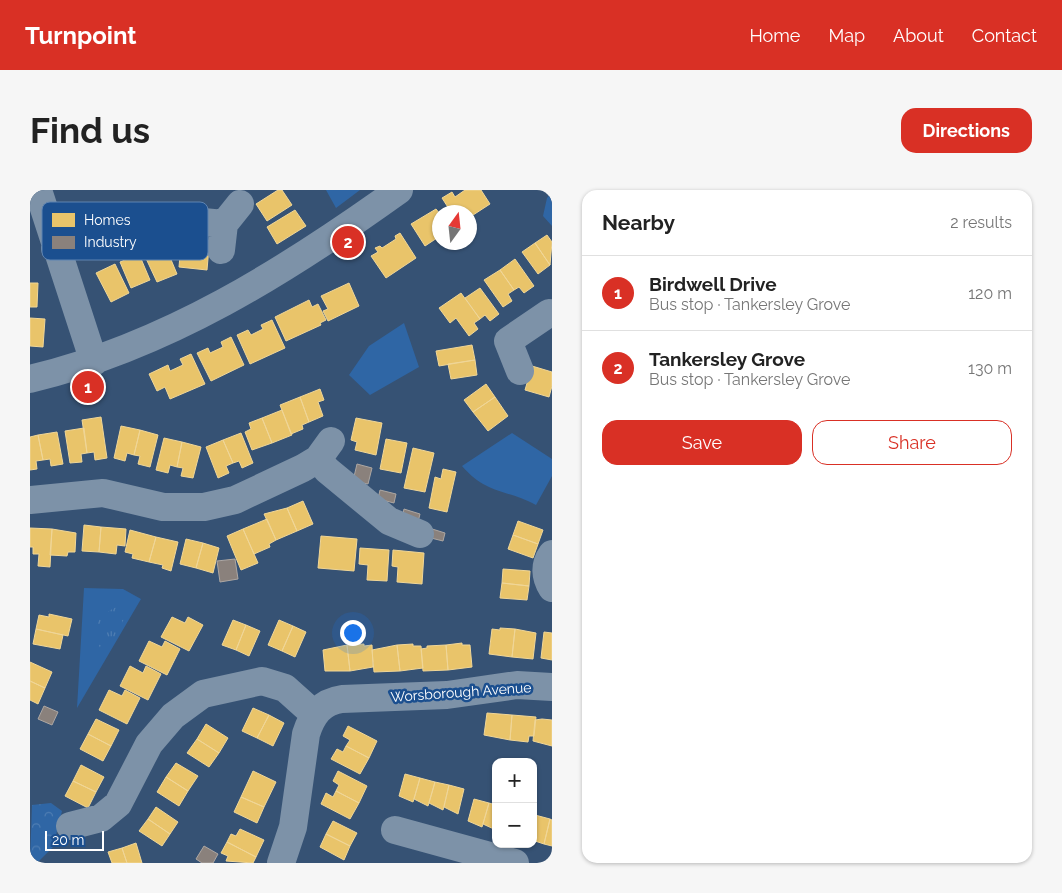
<!DOCTYPE html>
<html lang="en">
<head>
<meta charset="utf-8">
<style>
	body { margin:0; font-family:Raleway,sans-serif; background:#f6f6f6; color:#222 }
	.controls { position:absolute; right:15px; bottom:15px; display:grid; overflow:hidden; border-radius:10px; box-shadow:0 1px 4px #0004 }
	.controls button { width:45px; height:45px; display:grid; place-items:center; padding:0; border:0; border-bottom:1px solid #e0e0e0; background:#fff; color:#222; font:25px sans-serif }
	.compass { position:absolute; left:402px; top:15px; width:45px; height:45px; border-radius:50%; background:#fff; box-shadow:0 1px 4px #0004; rotate:15deg }
	.scale { position:absolute; left:15px; bottom:12px; width:59px; box-sizing:border-box; padding-left:5px; border:2px solid #fff; border-top:0; font-size:14px; line-height:18px; white-space:nowrap; color:#fff; -webkit-text-stroke:4px #1b4f8f; paint-order:stroke }
	.you { position:absolute; left:322px; top:442px; width:18px; height:18px; margin:-12px; border:4px solid #fff; border-radius:50%; background:#1a73e8; box-shadow:0 0 0 8px #1a73e833 }
	.badge { display:grid; place-items:center; width:32px; height:32px; border-radius:50%; background:#d93025; color:#fff; font-size:16px; font-weight:700 }
	.pin { position:absolute; translate:-50% -50%; border:2px solid #fff; box-shadow:0 1px 5px #0006 }
	.list { margin:0; padding:0; list-style:none }
	h2 { display:flex; justify-content:space-between; align-items:center; height:65px; margin:0; padding:0 20px; font-size:21px }
	h2 small { font-size:16px; font-weight:400; color:#767676 }
	.list li { display:grid; grid-template-columns:32px 1fr auto; gap:15px; align-items:center; box-sizing:border-box; height:75px; padding:0 20px; border-top:1px solid #e0e0e0 }
	.list b { display:block; font-size:19px; white-space:nowrap }
	.list p { margin:0; font-size:16px; white-space:nowrap; color:#767676 }
	.list em { font-size:16px; font-style:normal; color:#767676 }
	.actions { display:flex; gap:10px; padding:15px 20px }
	.actions a { flex:1; padding:11px 0; border:1px solid #d93025; border-radius:15px; text-align:center; font-size:18px; color:#d93025 }
	.actions .main { background:#d93025; color:#fff }
	.map { position:relative; flex:none; width:522px; height:673px; overflow:hidden; border-radius:15px }
	header { display:flex; align-items:center; gap:30px; box-sizing:border-box; height:70px; padding:0 25px; background:#d93025; color:#fff }
	header strong { font-size:24px }
	nav { display:flex; gap:28px; margin-inline-start:auto; font-size:18px }
	.intro { display:flex; align-items:center; justify-content:space-between; box-sizing:border-box; height:120px; padding:0 30px }
	h1 { margin:0; font-size:35px }
	.button { padding:12px 22px; border-radius:15px; background:#d93025; color:#fff; font-size:18px; font-weight:700 }
	main { display:flex; gap:30px; padding:0 30px }
	aside { flex:1; background:#fff; border-radius:15px; box-shadow:0 1px 4px #0004 }
	.map>svg:first-child { display:block }
	.grass { fill:#2f66a5 }
	.forest { fill:url(#forest-crowns) }
	.park { fill:url(#park-tufts) }
	.homes { fill:#e9c46a; stroke:#f0d697 }
	.industry { fill:#8a817c; stroke:#ada7a3 }
	.lines { fill:none; stroke-linecap:round; stroke-linejoin:round }
	.minor { stroke:#7d92a8; stroke-width:28 }
	.labels { text-anchor:middle; dominant-baseline:central; stroke-width:5; stroke-linejoin:round; paint-order:stroke }
	.street-label { font-size:14px; fill:#fff; stroke:#1b4f8f }
	.key { fill:#1b4f8f; stroke:#5f84b1; stroke-width:1 }
	.key-label { font-size:14px; fill:#fff }
</style>
</head>
<body>
<header>
<strong>Turnpoint</strong>
<nav><a>Home</a><a>Map</a><a>About</a><a>Contact</a></nav>
</header>
<div class="intro"><h1>Find us</h1><a class="button">Directions</a></div>
<main>
<div class="map">
<svg width="522" height="673" viewBox="0 0 522 673">
	<defs>
		<pattern id="forest-crowns" width="20" height="18" patternUnits="userSpaceOnUse" patternTransform="scale(1.25)"><rect width="20" height="18" fill="#2f66a5"/><path d="M2 6a3 3 0 1 1 6 0M12 15a3 3 0 1 1 6 0" fill="none" stroke="#4e7db2"/></pattern>
		<pattern id="park-tufts" width="24" height="20" patternUnits="userSpaceOnUse" patternTransform="scale(1.25)"><rect width="24" height="20" fill="#2f66a5"/><path d="M3 7l-1-3M5 7V3M7 7l1-3M15 17l-1-3M17 17v-4M19 17l1-3" fill="none" stroke="#4e7db2"/></pattern>
	</defs>
	<rect width="100%" height="100%" fill="#365274"/>
	<path class="grass" d="M 296,0 L 330,0 L 306,18 Z
		M 522,2 L 522,36 L 513,26 L 517,8 Z
		M 374,133 L 389,177 L 340,205 L 319,185 L 339,156 Z
		M 482,243 L 522,269 L 522,286 L 506,315 C 477,299 457,305 432,276 Z
		M 54,398 L 93,399 L 111,409 L 47,518 Z"/>
	<path class="forest" d="M 21,613 L 32,621 L 23,657 L 7,673 L 0,673 L 2,615 Z"/>
	<path class="park" d="M 104,411 L 75,464 C 50,435 76,418 104,411 Z"/>
	<path class="homes" d="M 248,0 L 252,0 L 262,15 L 237,31 L 226,14 Z
		M 435,0 L 451,0 L 460,14 L 440,27 L 440,22 L 421,22 L 412,8 L 422,2 L 425,7 Z
		M 406,19 L 410,24 L 410,46 L 395,56 L 381,34 Z
		M 265,20 L 276,36 L 247,54 L 237,37 Z
		M 370,43 L 386,68 L 356,88 L 341,66 L 348,62 L 345,58 L 350,56 L 352,58 L 366,49 L 365,46 Z
		M 517,45 L 522,52 L 520,75 L 505,53 Z
		M 134,53 L 147,84 L 127,92 L 113,62 Z
		M 505,53 L 520,75 L 508,84 L 492,62 Z
		M 151,54 L 179,57 L 177,80 L 149,77 Z
		M 109,64 L 120,90 L 101,98 L 90,72 Z
		M 485,69 L 504,96 L 494,103 L 489,97 L 484,100 L 470,80 Z
		M 85,74 L 99,103 L 81,112 L 66,83 Z
		M 470,80 L 484,100 L 478,104 L 482,111 L 473,117 L 454,90 Z
		M 0,93 L 8,93 L 7,117 L 0,117 Z
		M 319,93 L 329,116 L 298,131 L 293,121 L 298,119 L 291,106 Z
		M 450,98 L 469,124 L 460,131 L 455,125 L 450,129 L 435,108 Z
		M 431,103 L 450,129 L 444,133 L 448,139 L 439,146 L 426,128 L 420,133 L 409,118 Z
		M 279,110 L 282,117 L 288,114 L 296,130 L 290,133 L 291,135 L 256,151 L 245,127 Z
		M 0,128 L 15,129 L 13,157 L 0,156 Z
		M 242,130 L 255,158 L 220,174 L 207,145 L 218,140 L 221,145 L 233,139 L 231,135 Z
		M 201,147 L 214,175 L 181,191 L 167,163 L 178,158 L 180,163 L 193,157 L 191,152 Z
		M 442,155 L 445,170 L 409,176 L 406,161 Z
		M 161,164 L 175,194 L 140,209 L 135,197 L 127,201 L 119,184 L 138,175 L 140,181 L 153,175 L 150,169 Z
		M 445,170 L 447,185 L 421,189 L 418,174 Z
		M 502,176 L 522,182 L 522,196 L 519,207 L 495,200 Z
		M 456,194 L 465,207 L 443,222 L 434,210 Z
		M 290,199 L 294,210 L 288,212 L 293,226 L 279,232 L 270,207 Z
		M 270,207 L 279,232 L 272,235 L 273,239 L 261,244 L 250,215 Z
		M 465,207 L 478,226 L 458,241 L 443,222 Z
		M 252,220 L 262,245 L 242,253 L 232,228 Z
		M 71,227 L 77,268 L 65,270 L 64,262 L 57,263 L 52,230 Z
		M 232,228 L 242,253 L 222,260 L 215,242 L 221,239 L 219,233 Z
		M 326,228 L 352,233 L 346,265 L 325,260 L 327,252 L 321,250 Z
		M 91,236 L 110,240 L 104,265 L 97,263 L 95,271 L 84,268 Z
		M 54,238 L 57,263 L 51,264 L 52,272 L 40,273 L 35,241 Z
		M 110,240 L 128,245 L 120,277 L 108,274 L 110,266 L 104,265 Z
		M 27,242 L 33,274 L 21,276 L 20,269 L 13,270 L 8,245 Z
		M 211,243 L 223,273 L 212,278 L 209,271 L 203,273 L 193,250 Z
		M 8,245 L 13,270 L 6,271 L 7,279 L 0,280 L 0,247 Z
		M 134,248 L 152,252 L 147,277 L 140,275 L 138,283 L 126,280 Z
		M 356,249 L 377,253 L 371,283 L 350,279 Z
		M 193,250 L 203,273 L 196,276 L 199,283 L 188,288 L 176,257 Z
		M 152,252 L 171,257 L 163,288 L 151,286 L 153,278 L 147,277 Z
		M 383,258 L 404,263 L 395,302 L 374,298 Z
		M 413,279 L 426,282 L 417,322 L 399,318 L 405,287 L 411,289 Z
		M 273,311 L 283,334 L 267,341 L 257,318 Z
		M 257,318 L 267,341 L 246,350 L 234,324 Z
		M 237,329 L 246,350 L 239,354 L 240,357 L 224,364 L 213,339 Z
		M 488,331 L 513,340 L 508,354 L 483,345 Z
		M 54,335 L 71,337 L 69,362 L 52,361 Z
		M 71,337 L 96,339 L 95,356 L 87,355 L 86,364 L 69,362 Z
		M 0,338 L 22,339 L 20,377 L 8,376 L 9,364 L 3,364 L 3,357 L 0,357 Z
		M 22,339 L 46,343 L 45,362 L 38,362 L 37,366 L 20,365 Z
		M 213,339 L 228,373 L 211,380 L 197,346 Z
		M 100,340 L 126,347 L 119,372 L 102,368 L 103,364 L 95,362 Z
		M 483,345 L 508,354 L 503,368 L 478,359 Z
		M 291,346 L 327,349 L 324,381 L 288,378 Z
		M 126,347 L 148,352 L 141,381 L 132,378 L 133,375 L 119,372 Z
		M 156,349 L 173,353 L 166,378 L 150,374 Z
		M 173,353 L 189,358 L 183,383 L 166,378 Z
		M 330,358 L 359,360 L 357,391 L 337,390 L 338,375 L 329,374 Z
		M 363,360 L 394,363 L 392,394 L 367,392 L 368,377 L 362,376 Z
		M 473,379 L 500,381 L 499,396 L 472,393 Z
		M 472,393 L 499,396 L 497,410 L 470,408 Z
		M 19,424 L 42,429 L 38,446 L 6,439 L 9,425 L 19,427 Z
		M 142,427 L 155,433 L 158,427 L 173,435 L 159,461 L 131,447 Z
		M 203,430 L 216,435 L 206,460 L 192,455 Z
		M 249,430 L 263,436 L 252,461 L 238,455 Z
		M 216,435 L 230,441 L 219,466 L 206,460 Z
		M 263,436 L 276,442 L 265,467 L 252,461 Z
		M 470,438 L 485,439 L 482,467 L 459,464 L 462,439 L 470,440 Z
		M 6,439 L 33,445 L 30,459 L 3,454 Z
		M 485,439 L 506,443 L 503,469 L 482,467 Z
		M 514,442 L 522,443 L 522,470 L 511,468 Z
		M 119,451 L 132,457 L 135,451 L 150,459 L 137,485 L 109,471 Z
		M 432,453 L 432,455 L 440,455 L 442,477 L 418,480 L 416,455 Z
		M 334,454 L 334,456 L 342,455 L 343,477 L 320,481 L 317,455 Z
		M 383,454 L 383,456 L 391,456 L 393,478 L 370,481 L 367,455 Z
		M 317,455 L 320,481 L 295,481 L 293,460 Z
		M 367,455 L 370,481 L 344,482 L 342,460 Z
		M 416,455 L 418,480 L 393,481 L 391,459 L 397,458 L 397,456 Z
		M 0,472 L 22,482 L 15,498 L 0,491 Z
		M 100,476 L 113,483 L 116,476 L 131,484 L 118,510 L 90,496 Z
		M 0,491 L 15,498 L 8,514 L 0,510 Z
		M 79,500 L 92,506 L 95,500 L 110,508 L 97,534 L 69,520 Z
		M 223,518 L 239,525 L 227,548 L 212,541 Z
		M 457,523 L 482,525 L 480,550 L 454,545 Z
		M 239,525 L 254,533 L 243,556 L 227,548 Z
		M 482,525 L 506,527 L 504,546 L 499,546 L 498,552 L 480,550 Z
		M 66,529 L 89,540 L 81,556 L 58,544 Z
		M 512,529 L 522,530 L 522,556 L 503,551 L 505,530 Z
		M 176,534 L 198,548 L 189,563 L 167,549 Z
		M 318,536 L 347,551 L 339,568 L 316,556 L 320,550 L 313,546 Z
		M 58,544 L 81,556 L 73,571 L 50,559 Z
		M 167,549 L 189,563 L 179,577 L 157,563 Z
		M 316,556 L 339,568 L 330,584 L 301,569 L 307,559 L 313,562 Z
		M 146,573 L 168,586 L 158,601 L 136,587 Z
		M 51,575 L 74,587 L 66,602 L 43,591 Z
		M 223,581 L 246,592 L 234,617 L 211,607 Z
		M 308,581 L 337,596 L 329,613 L 306,601 L 309,595 L 303,591 Z
		M 375,584 L 390,588 L 383,612 L 369,606 Z
		M 136,587 L 158,601 L 149,616 L 127,602 Z
		M 390,588 L 405,592 L 398,616 L 384,609 Z
		M 43,591 L 66,602 L 58,618 L 35,606 Z
		M 405,592 L 419,595 L 413,620 L 399,613 Z
		M 419,595 L 434,599 L 428,624 L 414,617 Z
		M 306,601 L 329,613 L 320,629 L 291,614 L 296,603 L 303,607 Z
		M 211,607 L 234,617 L 227,633 L 204,622 Z
		M 444,609 L 459,613 L 452,637 L 438,631 Z
		M 459,613 L 466,615 L 466,640 L 453,634 Z
		M 126,617 L 148,632 L 140,644 L 118,629 Z
		M 505,625 L 520,629 L 514,654 L 505,651 L 506,649 L 503,648 Z
		M 118,629 L 140,644 L 132,656 L 109,641 Z
		M 520,629 L 522,630 L 522,656 L 514,654 Z
		M 303,631 L 327,643 L 320,656 L 296,644 Z
		M 210,639 L 234,650 L 226,667 L 197,652 L 201,644 L 206,646 Z
		M 296,644 L 320,656 L 314,670 L 290,657 Z
		M 197,652 L 226,667 L 223,673 L 196,671 L 198,666 L 191,663 Z
		M 106,653 L 112,673 L 97,673 L 92,658 Z
		M 92,658 L 97,673 L 82,673 L 78,662 Z"/>
	<path class="industry" d="M 327,274 L 342,278 L 338,294 L 323,291 Z
		M 350,300 L 366,304 L 364,313 L 348,309 Z
		M 374,319 L 390,324 L 388,332 L 372,328 Z
		M 399,338 L 415,343 L 413,351 L 397,347 Z
		M 205,369 L 208,389 L 190,392 L 187,371 Z
		M 14,516 L 28,522 L 22,535 L 8,529 Z
		M 174,656 L 188,664 L 183,673 L 172,673 L 166,669 Z"/>
	<g class="lines">
		<path class="minor" d="M 8,0 L 64,172
			M 25,58 L 104,32 L 131,28 L 194,34
			M 191,60 L 194,34 L 210,14
			M 490,181 L 478,151 L 519,123 L 522,124
			M 0,189 C 137,156 256,81 369,0
			M 301,251 L 288,269 L 297,280 L 359,331 L 390,344
			M 0,310 L 73,303 L 133,317 L 174,317 L 205,310 L 273,278 L 288,269
			M 522,364 C 514,375 515,387 522,398
			M 40,636 L 71,628 L 88,614 L 119,554 L 143,526 L 173,504 L 232,491 L 255,498 L 284,524
			M 365,640 L 485,673
			M 251,673 L 263,637 L 276,544 C 282,525 291,512 312,509 L 417,505 L 487,495 L 522,497"/>
	</g>
	<g class="labels">
		<g class="street-label">
			<text transform="translate(431 502) rotate(-4)">Worsborough Avenue</text>
		</g>
	</g>
	<rect x="12" y="12" width="166" height="58" rx="8" class="key"/>
	<rect x="22" y="23" width="23" height="14" fill="#e9c46a"/>
	<rect x="22" y="46" width="23" height="13" fill="#8a817c"/>
	<g class="key-label">
		<text x="54" y="35">Homes</text>
		<text x="54" y="57">Industry</text>
	</g>
</svg>
<div class="controls">
<button>+</button>
<button>−</button>
</div>
<svg class="compass" viewBox="-18 -18 36 36"><path d="M0-13l5 13h-10z" fill="#e53935"/><path d="M0 13l5-13h-10z" fill="#767676"/></svg>
<div class="scale">20 m</div>
<div class="you"></div>
<div class="pin badge" style="left:58px;top:197px">1</div>
<div class="pin badge" style="left:318px;top:52px">2</div>
</div>
<aside>
<h2>Nearby<small>2 results</small></h2>
<ul class="list">
<li><span class="badge">1</span><div><b>Birdwell Drive</b><p>Bus stop · Tankersley Grove</p></div><em>120 m</em></li>
<li><span class="badge">2</span><div><b>Tankersley Grove</b><p>Bus stop · Tankersley Grove</p></div><em>130 m</em></li>
</ul>
<div class="actions"><a class="main">Save</a><a>Share</a></div>
</aside>
</main>
</body>
</html>
